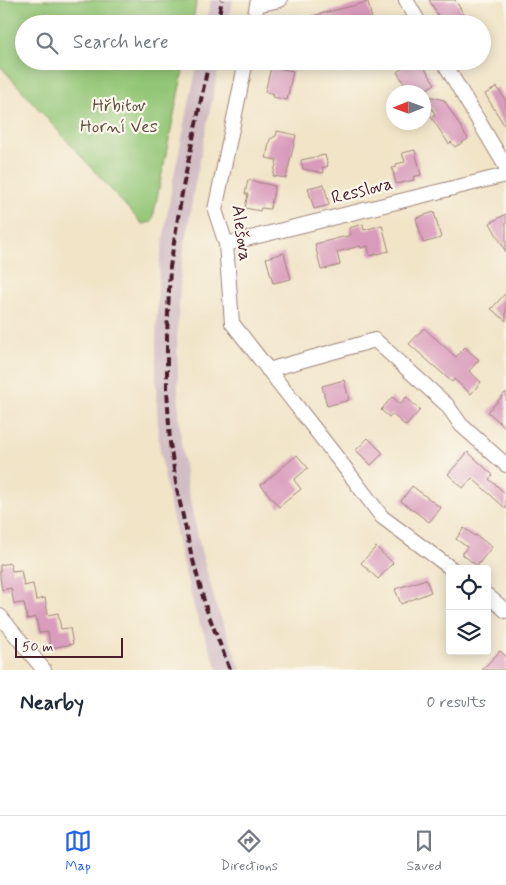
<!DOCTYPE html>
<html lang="en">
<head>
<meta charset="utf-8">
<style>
	body { margin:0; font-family:Mynerve,sans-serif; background:#f2f2f3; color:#1f2937 }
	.controls { position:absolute; right:15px; bottom:15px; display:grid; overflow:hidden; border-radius:5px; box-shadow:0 2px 12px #0003 }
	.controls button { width:45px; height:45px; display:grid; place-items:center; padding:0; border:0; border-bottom:1px solid #e0e1e3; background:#fff; color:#1f2937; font:25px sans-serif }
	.compass { position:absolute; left:386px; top:85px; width:45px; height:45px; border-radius:50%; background:#fff; box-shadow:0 2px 12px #0003; rotate:269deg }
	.scale { position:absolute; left:15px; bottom:12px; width:108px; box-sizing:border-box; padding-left:5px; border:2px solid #4a1f2b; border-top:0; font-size:14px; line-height:18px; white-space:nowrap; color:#4a1f2b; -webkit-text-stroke:4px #fbf7ec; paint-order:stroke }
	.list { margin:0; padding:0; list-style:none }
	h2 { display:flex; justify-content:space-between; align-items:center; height:65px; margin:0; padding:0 20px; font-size:21px }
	h2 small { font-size:16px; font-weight:400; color:#747a83 }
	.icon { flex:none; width:28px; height:28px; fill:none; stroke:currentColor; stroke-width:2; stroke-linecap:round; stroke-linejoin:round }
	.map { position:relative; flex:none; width:506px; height:670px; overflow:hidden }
	.search { position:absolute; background:#fff; box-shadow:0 2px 12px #0003; left:15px; right:15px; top:15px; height:55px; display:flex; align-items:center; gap:12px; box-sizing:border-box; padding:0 18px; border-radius:28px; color:#747a83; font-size:19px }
	.sheet { height:145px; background:#fff }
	nav { display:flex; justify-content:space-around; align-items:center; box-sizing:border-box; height:70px; border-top:1px solid #e0e1e3; background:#fff; font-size:14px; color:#747a83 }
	nav a { display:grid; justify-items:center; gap:2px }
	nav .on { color:#2563eb }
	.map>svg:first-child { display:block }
	.industrial { fill:#d2bdc5 }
	.green { fill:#93c676; stroke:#6e7250 }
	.building { fill:#d99bbc }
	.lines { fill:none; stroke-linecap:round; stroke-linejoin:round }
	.street-casing { stroke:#9e8279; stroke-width:16 }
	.street { stroke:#fff; stroke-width:14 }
	.rail { stroke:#4a1f2b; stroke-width:4; stroke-dasharray:8 4; stroke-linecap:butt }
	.labels { text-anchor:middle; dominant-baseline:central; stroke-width:4.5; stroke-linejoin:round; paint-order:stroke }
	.park-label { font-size:18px; fill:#605142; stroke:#fbf7ec }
	.street-label { font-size:18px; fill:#4a1f2b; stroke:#fbf7ec }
</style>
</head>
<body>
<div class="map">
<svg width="506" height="670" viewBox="0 0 506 670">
	<rect width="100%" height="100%" fill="#fbf7ec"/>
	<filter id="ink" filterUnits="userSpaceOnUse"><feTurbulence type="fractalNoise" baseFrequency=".02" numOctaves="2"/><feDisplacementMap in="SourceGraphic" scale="10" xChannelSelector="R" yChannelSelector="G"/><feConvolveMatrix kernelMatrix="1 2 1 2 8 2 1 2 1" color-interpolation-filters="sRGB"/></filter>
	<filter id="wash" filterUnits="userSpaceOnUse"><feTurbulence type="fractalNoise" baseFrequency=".0096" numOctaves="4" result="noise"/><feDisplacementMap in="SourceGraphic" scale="20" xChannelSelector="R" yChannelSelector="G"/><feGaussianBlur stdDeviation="1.12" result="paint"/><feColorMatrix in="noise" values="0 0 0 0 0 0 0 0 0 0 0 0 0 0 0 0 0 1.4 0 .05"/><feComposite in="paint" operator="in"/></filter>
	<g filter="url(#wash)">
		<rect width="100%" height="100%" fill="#f1e4c7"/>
		<path class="industrial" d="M 211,0 L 233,0 L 228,24 L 206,24 Z
			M 198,61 L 220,61 L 194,189 L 181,269 L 177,336 L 178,389 L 181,442 L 187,487 L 201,550 L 216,605 L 241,670 L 218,670 L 195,611 L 181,556 L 167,491 L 159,444 L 156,389 L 156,335 L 159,266 L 172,185 Z"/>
		<path class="green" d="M 0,0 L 197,0 L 192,24 L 24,24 L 24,61 L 185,61 L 152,222 L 142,224 L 0,66 Z"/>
		<g id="blocks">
			<path class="building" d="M 429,0 L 455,0 L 470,24 L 441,24 L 438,18 L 438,15 Z
				M 368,2 L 373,24 L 297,24 L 296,20 Z
				M 414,61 L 420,61 L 435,84 L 422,92 L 409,92 L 397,72 Z
				M 271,67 L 293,71 L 287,100 L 273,97 L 274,94 L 265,92 Z
				M 497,87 L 506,101 L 506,128 L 485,94 Z
				M 424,95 L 444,100 L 468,139 L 455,147 L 451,142 L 449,144 L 431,117 L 435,114 Z
				M 277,131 L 296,135 L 286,178 L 273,176 L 277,160 L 266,158 L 270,139 L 276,136 Z
				M 415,150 L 421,175 L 413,177 L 414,180 L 396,184 L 392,168 L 397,167 L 396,164 L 405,162 L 402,153 Z
				M 325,155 L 328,166 L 322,168 L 324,173 L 303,169 L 301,160 Z
				M 248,180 L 275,186 L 270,209 L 261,208 L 260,211 L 245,208 L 248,194 L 245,194 Z
				M 324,184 L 329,205 L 314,209 L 308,188 Z
				M 434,212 L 441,238 L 423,243 L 416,218 Z
				M 506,214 L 506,252 L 490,223 Z
				M 363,224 L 364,230 L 382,225 L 389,251 L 370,256 L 368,246 L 361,248 L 360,246 L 337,252 L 340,265 L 321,270 L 315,244 L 351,235 L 349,228 Z
				M 284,253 L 291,279 L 273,283 L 266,258 Z
				M 506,293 L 506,321 L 491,309 Z
				M 424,328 L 456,357 L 465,347 L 479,360 L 469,371 L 481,382 L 471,394 L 454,379 L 452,382 L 409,344 Z
				M 344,380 L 349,400 L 327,406 L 322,386 Z
				M 506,392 L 506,428 L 488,412 Z
				M 392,397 L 400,404 L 406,397 L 420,410 L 406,426 L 392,414 L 389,417 L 381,410 Z
				M 368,438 L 383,453 L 371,465 L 356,450 Z
				M 468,452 L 493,475 L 489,479 L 506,494 L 506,509 L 472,478 L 463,488 L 448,474 Z
				M 297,455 L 308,468 L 294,480 L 301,489 L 279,507 L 261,485 Z
				M 412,486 L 441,508 L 429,522 L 401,501 Z
				M 464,528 L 475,536 L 476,535 L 492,547 L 477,566 L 462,554 L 467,547 L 456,539 Z
				M 376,547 L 393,563 L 378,579 L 361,563 Z
				M 10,563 L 12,571 L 21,570 L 24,586 L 33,584 L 36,600 L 45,598 L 48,615 L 58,613 L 61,629 L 70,628 L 73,644 L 51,648 L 48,632 L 39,633 L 36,617 L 27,619 L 24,603 L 14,604 L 11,588 L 2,590 L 0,578 L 0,565 Z
				M 426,579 L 431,592 L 401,604 L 395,589 Z
				M 500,651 L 506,656 L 506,670 L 482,670 Z"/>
		</g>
	</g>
	<g filter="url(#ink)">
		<use href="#blocks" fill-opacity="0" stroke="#9e8279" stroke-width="1"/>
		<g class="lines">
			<g class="street-casing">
				<path id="street" d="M 406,0 L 420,24
					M 257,5 L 280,0
					M 253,24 L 258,0
					M 246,61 L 215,210 L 226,244 L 232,323 L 342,464 L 382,517 L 452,569
					M 443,61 L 506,167
					M 226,244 L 506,175
					M 268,370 L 375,340 L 447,405 L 461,425 L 506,465
					M 487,595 L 506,611
					M 0,616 L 44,670"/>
			</g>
			<use href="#street" class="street"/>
			<path class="rail" d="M 217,24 L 222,0
				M 209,61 L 183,187 L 170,267 L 167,336 L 167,389 L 170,443 L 177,489 L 191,553 L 206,608 L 230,670"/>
		</g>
	</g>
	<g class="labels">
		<g class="park-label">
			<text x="119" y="106">Hřbitov<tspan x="119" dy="21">Horní Ves</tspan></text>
		</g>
		<g class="street-label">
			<text transform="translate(362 191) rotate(-14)">Resslova</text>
			<text transform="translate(241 233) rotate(82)">Alešova</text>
		</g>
	</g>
</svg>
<div class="controls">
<button><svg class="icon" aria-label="locate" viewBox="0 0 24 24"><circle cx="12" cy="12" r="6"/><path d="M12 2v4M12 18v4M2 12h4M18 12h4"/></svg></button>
<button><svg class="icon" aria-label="layers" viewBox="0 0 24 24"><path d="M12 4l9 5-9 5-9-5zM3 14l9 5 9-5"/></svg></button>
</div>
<svg class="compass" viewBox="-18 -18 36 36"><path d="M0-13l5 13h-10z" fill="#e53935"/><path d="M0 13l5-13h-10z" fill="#747a83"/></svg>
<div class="scale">50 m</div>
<div class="search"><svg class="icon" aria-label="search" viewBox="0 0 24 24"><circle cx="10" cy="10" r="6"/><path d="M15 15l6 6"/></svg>Search here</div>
</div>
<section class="sheet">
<h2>Nearby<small>0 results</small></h2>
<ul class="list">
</ul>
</section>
<nav>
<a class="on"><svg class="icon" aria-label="map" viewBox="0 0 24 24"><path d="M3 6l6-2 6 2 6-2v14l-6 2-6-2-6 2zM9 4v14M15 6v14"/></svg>Map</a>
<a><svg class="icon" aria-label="directions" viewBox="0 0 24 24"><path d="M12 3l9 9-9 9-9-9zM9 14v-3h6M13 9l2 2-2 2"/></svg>Directions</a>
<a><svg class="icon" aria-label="saved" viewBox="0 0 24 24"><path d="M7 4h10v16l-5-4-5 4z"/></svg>Saved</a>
</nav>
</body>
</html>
